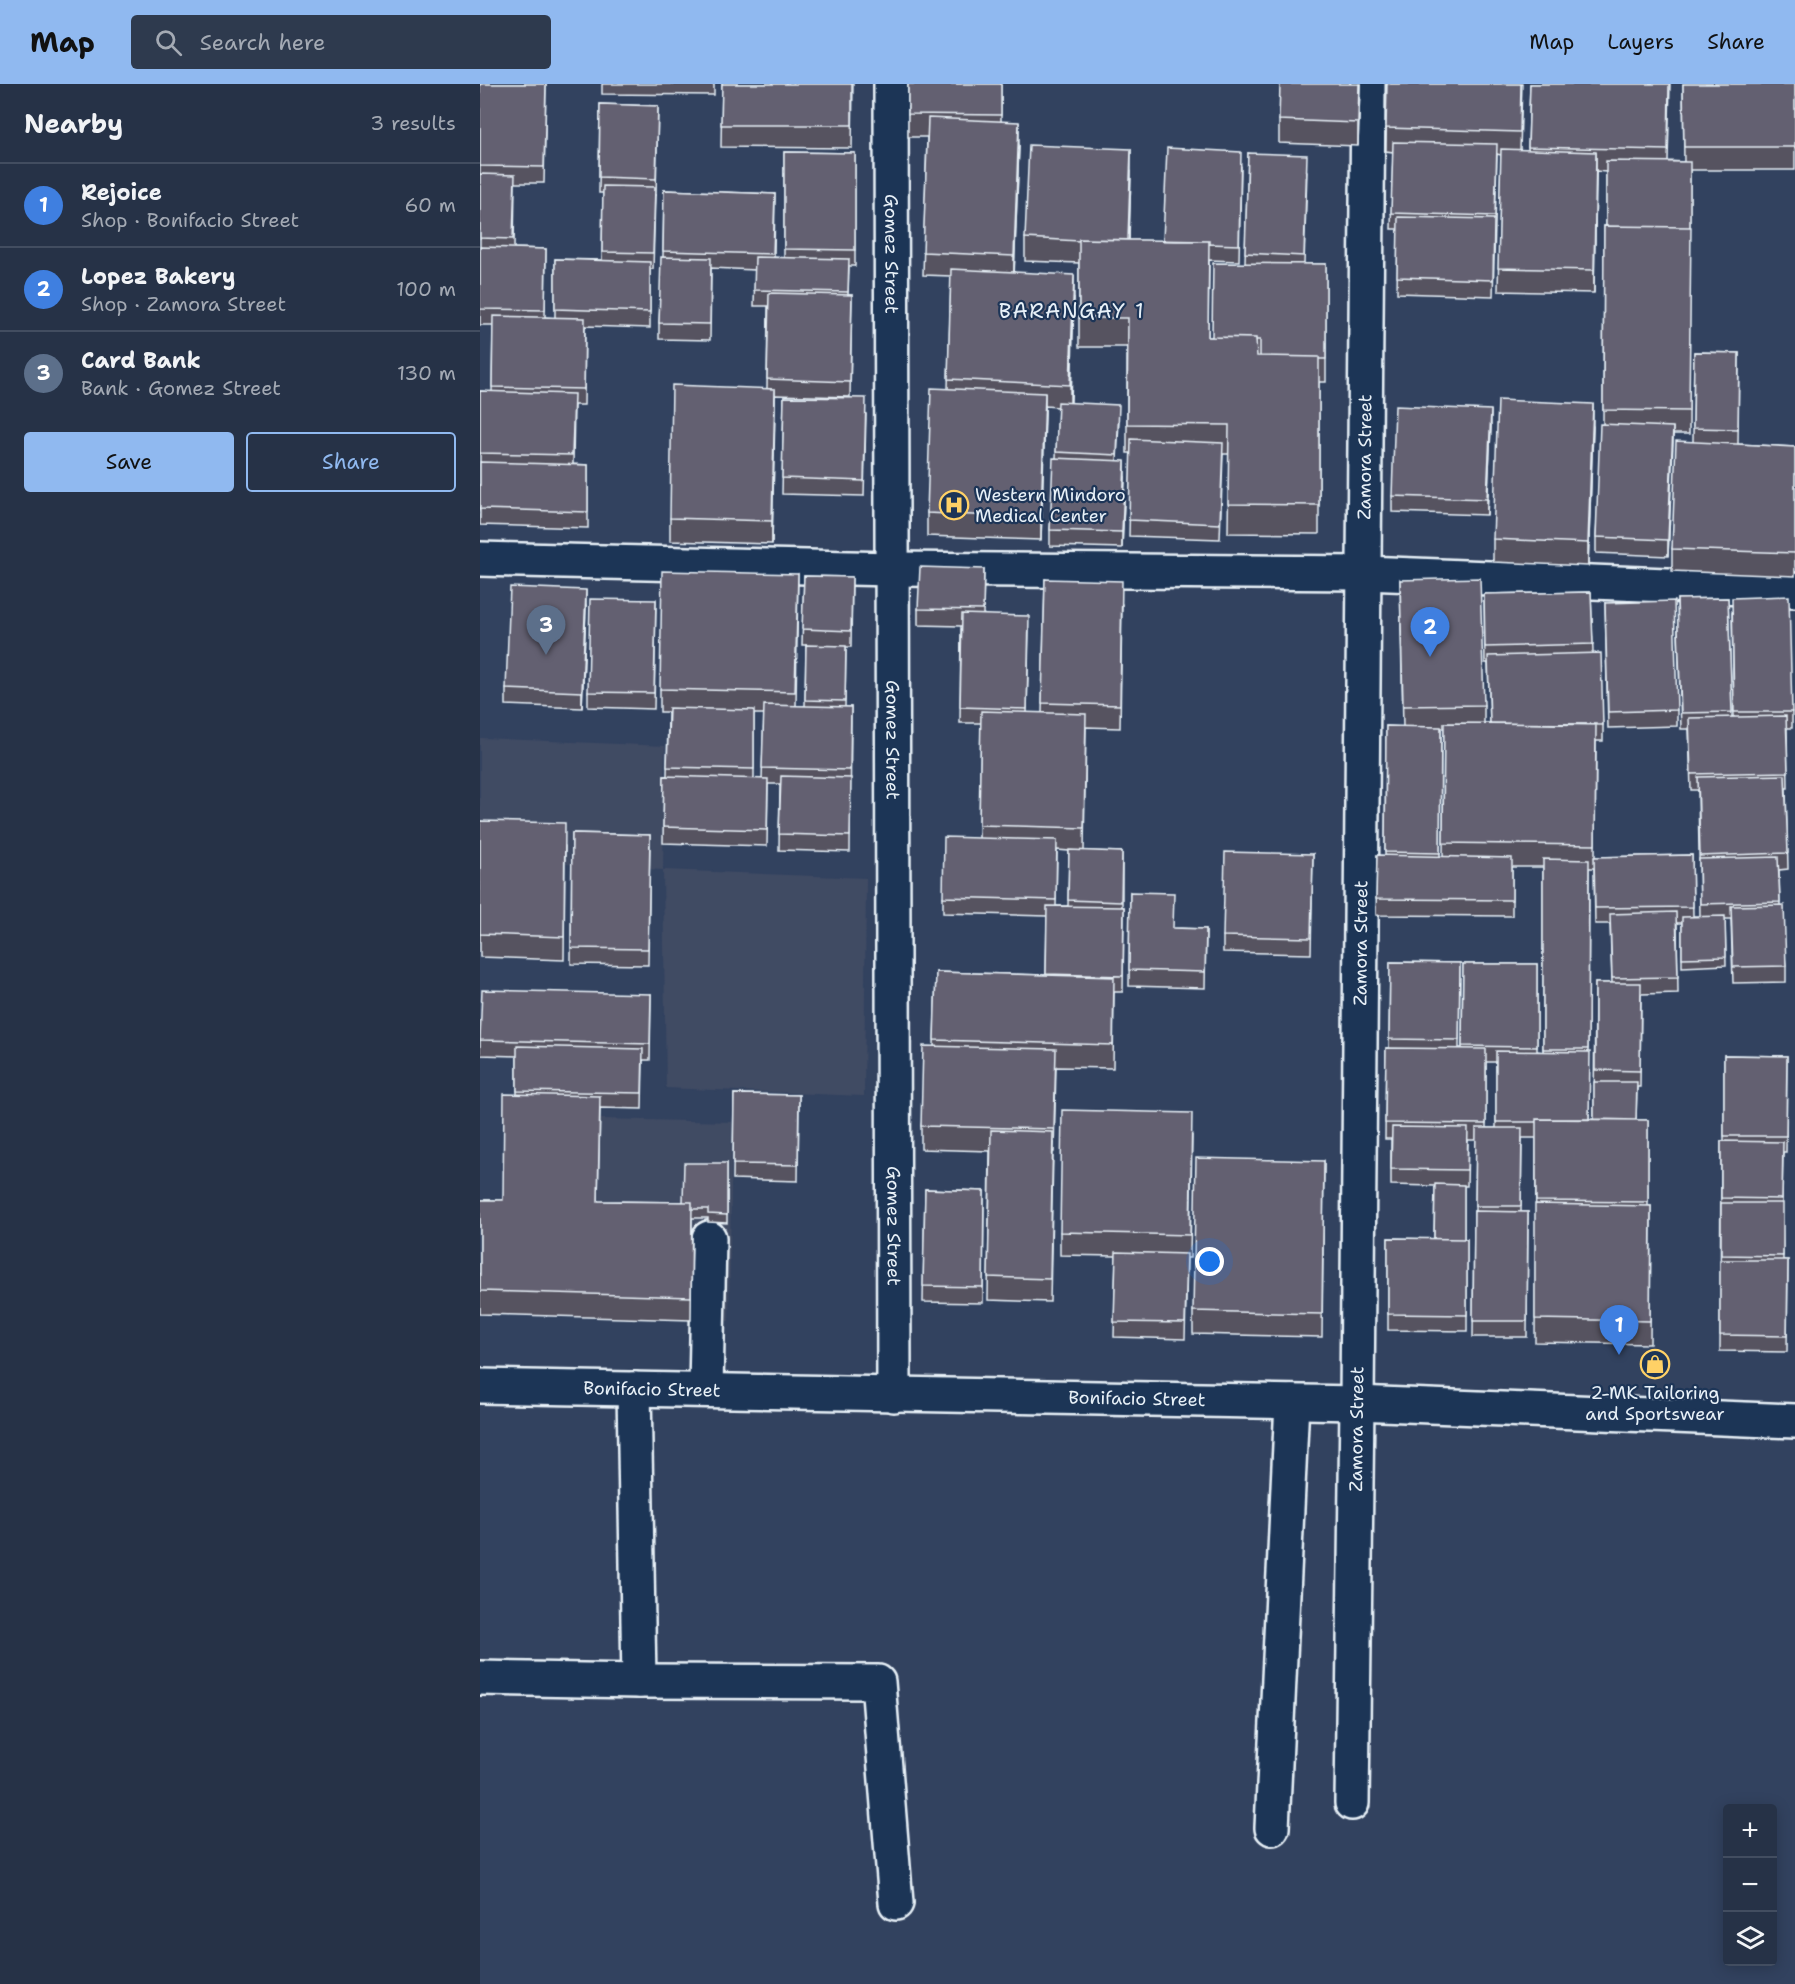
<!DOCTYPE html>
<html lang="en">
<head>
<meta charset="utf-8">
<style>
	body { margin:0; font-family:"Shantell Sans",sans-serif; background:#2e3a4e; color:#f1f3f6 }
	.controls { position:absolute; right:18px; bottom:18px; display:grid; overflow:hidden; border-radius:6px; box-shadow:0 3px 15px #0003 }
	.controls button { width:54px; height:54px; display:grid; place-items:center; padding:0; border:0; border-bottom:2px solid #424d60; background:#263247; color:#f1f3f6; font:30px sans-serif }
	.you { position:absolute; left:730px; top:1178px; width:21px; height:21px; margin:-15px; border:4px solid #fff; border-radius:50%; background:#1a73e8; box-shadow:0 0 0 9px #1a73e833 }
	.badge { display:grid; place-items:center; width:39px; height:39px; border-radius:50%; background:#90b9f0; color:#fff; font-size:20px; font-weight:700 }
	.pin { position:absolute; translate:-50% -50px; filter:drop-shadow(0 2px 3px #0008) }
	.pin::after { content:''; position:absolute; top:32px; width:21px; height:18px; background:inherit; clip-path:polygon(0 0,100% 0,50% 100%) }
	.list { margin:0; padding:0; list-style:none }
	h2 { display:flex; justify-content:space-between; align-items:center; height:78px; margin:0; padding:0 24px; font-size:26px }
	h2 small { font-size:20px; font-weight:400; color:#a4aab4 }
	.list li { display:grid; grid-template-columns:39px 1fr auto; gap:18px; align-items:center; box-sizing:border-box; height:84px; padding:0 24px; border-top:2px solid #424d60 }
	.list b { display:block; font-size:22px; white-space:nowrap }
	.list p { margin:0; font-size:20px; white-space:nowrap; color:#a4aab4 }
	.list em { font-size:20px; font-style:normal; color:#a4aab4 }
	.actions { display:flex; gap:12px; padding:18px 24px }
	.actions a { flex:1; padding:14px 0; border:2px solid #90b9f0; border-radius:6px; text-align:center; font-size:21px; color:#90b9f0 }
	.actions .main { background:#90b9f0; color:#111 }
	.icon { flex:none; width:33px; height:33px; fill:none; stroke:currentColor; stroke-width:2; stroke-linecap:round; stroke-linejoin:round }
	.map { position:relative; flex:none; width:1315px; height:1900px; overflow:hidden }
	header { display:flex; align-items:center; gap:36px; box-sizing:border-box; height:84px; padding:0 30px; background:#90b9f0; color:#111 }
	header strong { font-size:28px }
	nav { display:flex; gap:33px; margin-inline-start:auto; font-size:21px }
	.search { width:420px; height:54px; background:#2e3a4e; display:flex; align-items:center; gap:15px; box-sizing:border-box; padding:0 21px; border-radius:6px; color:#a4aab4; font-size:22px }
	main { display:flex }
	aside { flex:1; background:#263247 }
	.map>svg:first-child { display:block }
	.built { fill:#414b64 }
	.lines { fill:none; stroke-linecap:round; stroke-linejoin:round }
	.minor-casing { stroke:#e8f1f8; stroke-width:38 }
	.minor { stroke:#1d3557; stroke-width:33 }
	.wall { fill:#565361; stroke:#e8f1f8; stroke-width:1.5; fill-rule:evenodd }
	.shaded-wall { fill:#46434f; stroke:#e8f1f8; stroke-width:1.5 }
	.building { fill:#646071; stroke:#e8f1f8; stroke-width:1.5 }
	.labels { text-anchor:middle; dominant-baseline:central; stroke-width:4.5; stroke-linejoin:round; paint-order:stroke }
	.street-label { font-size:18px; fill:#e8f1f8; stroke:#1d3557 }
	.poi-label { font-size:18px; fill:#e8f1f8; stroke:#1d3557; text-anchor:start }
	.quarter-label { font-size:21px; letter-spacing:1.5px; fill:#e8f1f8; stroke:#1d3557 }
</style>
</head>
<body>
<header>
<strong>Map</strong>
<div class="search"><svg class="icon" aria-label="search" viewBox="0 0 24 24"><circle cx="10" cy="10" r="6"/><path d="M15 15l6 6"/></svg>Search here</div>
<nav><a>Map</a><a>Layers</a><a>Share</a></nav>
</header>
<main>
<aside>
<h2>Nearby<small>3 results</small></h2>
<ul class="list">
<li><span class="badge" style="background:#3f7fe0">1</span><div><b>Rejoice</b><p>Shop · Bonifacio Street</p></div><em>60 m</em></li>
<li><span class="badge" style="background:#3f7fe0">2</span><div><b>Lopez Bakery</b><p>Shop · Zamora Street</p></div><em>100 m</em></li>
<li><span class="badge" style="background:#5c6f8a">3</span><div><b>Card Bank</b><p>Bank · Gomez Street</p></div><em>130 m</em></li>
</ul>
<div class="actions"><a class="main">Save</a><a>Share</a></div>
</aside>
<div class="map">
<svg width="1315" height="1900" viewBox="0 0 1315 1900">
	<rect width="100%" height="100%" fill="#32425f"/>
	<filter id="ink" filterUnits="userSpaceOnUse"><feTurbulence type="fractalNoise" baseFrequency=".0167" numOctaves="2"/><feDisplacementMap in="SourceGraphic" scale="12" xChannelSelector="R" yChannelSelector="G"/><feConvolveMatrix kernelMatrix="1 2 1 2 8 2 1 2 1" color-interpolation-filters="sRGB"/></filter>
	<g filter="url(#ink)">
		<path class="built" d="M 0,654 L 185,662 L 183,786 L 386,794 L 384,1012 L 186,1004 L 183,786 L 0,775 Z
			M 120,1035 L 252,1038 L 249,1237 L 211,1236 L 118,1140 Z"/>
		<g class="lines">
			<g class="minor-casing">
				<g id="minor">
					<path id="s1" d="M 411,0 L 414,1311"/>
					<path d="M 0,475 L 412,485 L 885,489 L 1315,506"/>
					<path id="s2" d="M 0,1302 L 877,1319 L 1315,1337"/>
					<path d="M 154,1305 L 159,1597"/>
					<path d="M 226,1305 L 229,1154"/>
					<path d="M 0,1594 L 159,1597 L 398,1598 L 416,1819"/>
					<path id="s3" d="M 872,1719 L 877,1319 L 888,0"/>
					<path d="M 792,1744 L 812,1318"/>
				</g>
			</g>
			<use href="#minor" class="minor"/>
		</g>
		<path class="wall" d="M 0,0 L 66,0 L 64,99 L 35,99 L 34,164 L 66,165 L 65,233 L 75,234 L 75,175 L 122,176 L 123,109 L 119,109 L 120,20 L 178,22 L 176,111 L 175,111 L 173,185 L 170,185 L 170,244 L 105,242 L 104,321 L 94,321 L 93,380 L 108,381 L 108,444 L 0,441 L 0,307 L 12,308 L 13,241 L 0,241 Z
			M 122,0 L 234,0 L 234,11 L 122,10 Z
			M 242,0 L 373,0 L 372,64 L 241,63 Z
			M 428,0 L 521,0 L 521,37 L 539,61 L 534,188 L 594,214 L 591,319 L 639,337 L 637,377 L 645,393 L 642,464 L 570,462 L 570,446 L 576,374 L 578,323 L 565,322 L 561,456 L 447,452 L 447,429 L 468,305 L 471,192 L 443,191 L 447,53 L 428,53 Z
			M 880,0 L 878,62 L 799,59 L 799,36 Z
			M 907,0 L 1042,0 L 1040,66 L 1048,66 L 1050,0 L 1190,0 L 1188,77 L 1204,78 L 1203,0 L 1315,0 L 1315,86 L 1210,86 L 1209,350 L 1193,350 L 1188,472 L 1116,469 L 1116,453 L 1123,340 L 1124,142 L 1126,142 L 1126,88 L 1116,87 L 1114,209 L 1018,207 L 1021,71 L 1017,70 L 1013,212 L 917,209 L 918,145 L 911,145 L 913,68 L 906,67 Z
			M 304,68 L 375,69 L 375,182 L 369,182 L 368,211 L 372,211 L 370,313 L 295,311 L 292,460 L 190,457 L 190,434 L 287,304 L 288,222 L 274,222 L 275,186 L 231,184 L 230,256 L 179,255 L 179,239 L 183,173 L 184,106 L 295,110 L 294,173 L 304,174 Z
			M 768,69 L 827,87 L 824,180 L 846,180 L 846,298 L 839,298 L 839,450 L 748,449 L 749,370 L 743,370 L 740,455 L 649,452 L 651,369 L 647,369 L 647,263 L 599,263 L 599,179 L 545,177 L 545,154 L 651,88 L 649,156 L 683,157 L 761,83 L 759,177 L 729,176 L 728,253 L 732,253 L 765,179 Z
			M 1214,268 L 1259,269 L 1258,360 L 1315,363 L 1315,492 L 1192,487 L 1192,465 L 1213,358 Z
			M 304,313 L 386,330 L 384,412 L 302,410 Z
			M 1011,342 L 1007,431 L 912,428 L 912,412 Z
			M 1113,343 L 1108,482 L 1013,478 L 1013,455 Z
			M 504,485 L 503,530 L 549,547 L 547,629 L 562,629 L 565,495 L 642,520 L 640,644 L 606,643 L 604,767 L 642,768 L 642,823 L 644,823 L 643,908 L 634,908 L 633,984 L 576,983 L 574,1068 L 573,1068 L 570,1218 L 508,1216 L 510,1067 L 441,1065 L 441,1042 L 454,962 L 456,888 L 566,891 L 567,832 L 463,829 L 463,813 L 499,754 L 501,639 L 480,639 L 481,542 L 438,541 L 438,525 ZM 577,766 L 589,767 L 588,822 L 576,822 Z
			M 318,490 L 316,622 L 325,622 L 326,561 L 322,561 L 324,492 L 372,493 L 371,563 L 366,563 L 365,623 L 371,623 L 370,768 L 299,766 L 300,700 L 288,700 L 287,762 L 183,759 L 184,692 L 187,692 L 188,628 L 180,628 L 180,605 ZM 274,630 L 284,630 L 282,695 L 274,695 Z
			M 920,496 L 1004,621 L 1004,639 L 1010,639 L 1008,579 L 1005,579 L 1004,510 L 1111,508 L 1113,569 L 1123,641 L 1123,657 L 1116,657 L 1115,773 L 1212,771 L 1213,832 L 1220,832 L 1218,706 L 1211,706 L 1209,645 L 1201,645 L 1197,515 L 1248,514 L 1252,633 L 1254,633 L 1252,530 L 1312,628 L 1312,644 L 1307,644 L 1308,704 L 1306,704 L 1308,785 L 1299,786 L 1300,821 L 1306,882 L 1306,898 L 1253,899 L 1251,835 L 1245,835 L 1246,881 L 1202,883 L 1202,839 L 1197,839 L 1198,909 L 1161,910 L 1160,1003 L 1157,1003 L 1156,1036 L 1168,1036 L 1168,1122 L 1171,1122 L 1170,1260 L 1055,1258 L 1056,1054 L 1042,1054 L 1041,1128 L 1048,1128 L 1047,1253 L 993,1253 L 994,1127 L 995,1127 L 996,1056 L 988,1056 L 987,1102 L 984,1102 L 984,1155 L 987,1155 L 987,1247 L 908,1246 L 908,1154 L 954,1155 L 955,1102 L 911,1101 L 911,1055 L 905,1055 L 906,964 L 909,964 L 910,878 L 980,879 L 979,964 L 982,964 L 983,880 L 1057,880 L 1057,967 L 1063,968 L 1063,783 L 1032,783 L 1032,832 L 896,831 L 897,771 L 905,772 L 906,642 L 923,643 ZM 961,644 L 964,644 L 963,773 L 960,772 ZM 1109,784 L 1114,784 L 1115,840 L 1130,840 L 1132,899 L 1115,899 L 1114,1035 L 1109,1035 L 1108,968 ZM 1006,978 L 1016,978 L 1016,1044 L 1006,1044 Z
			M 176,516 L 174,625 L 108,623 L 108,608 Z
			M 1125,519 L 1197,626 L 1197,642 L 1128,644 Z
			M 106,522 L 102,624 L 26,621 L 26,605 Z
			M 0,737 L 85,762 L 84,876 L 0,873 Z
			M 92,749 L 170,751 L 168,881 L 91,880 Z
			M 833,770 L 831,870 L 743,868 L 743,852 Z
			M 650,808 L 693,844 L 726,845 L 725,904 L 649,902 Z
			M 171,910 L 170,976 L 163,976 L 162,1025 L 120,1024 L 118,1117 L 203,1118 L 247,1079 L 247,1139 L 228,1138 L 228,1134 L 212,1134 L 211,1236 L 0,1230 L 0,1116 L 23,1116 L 37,1011 L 37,972 L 0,971 L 0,956 Z
			M 1244,971 L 1307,972 L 1306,1068 L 1303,1068 L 1302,1119 L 1303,1176 L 1308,1176 L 1307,1268 L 1240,1267 L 1241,1057 L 1244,1057 Z
			M 254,1010 L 319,1011 L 318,1097 L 253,1095 Z
			M 712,1052 L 710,1174 L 707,1174 L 705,1255 L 634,1253 L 636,1172 L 580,1171 L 580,1148 Z
			M 844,1077 L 842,1253 L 713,1250 L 713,1227 Z
			M 445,1105 L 504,1107 L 503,1219 L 443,1218 Z"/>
		<path class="shaded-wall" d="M 879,0 L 880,0 L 878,62 L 878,39 Z
			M 539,38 L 539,61 L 534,194 L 534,172 Z
			M 651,65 L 651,88 L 648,182 L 648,159 Z
			M 1116,68 L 1116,91 L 1114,209 L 1114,186 Z
			M 594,191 L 594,214 L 590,324 L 590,301 Z
			M 295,305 L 295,327 L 292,460 L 292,437 Z
			M 565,309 L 565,332 L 561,456 L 561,434 Z
			M 1113,320 L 1113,343 L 1108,482 L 1108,459 Z
			M 1011,326 L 1011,342 L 1007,431 L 1007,415 Z
			M 1193,343 L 1193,359 L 1188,472 L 1188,456 Z
			M 645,377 L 645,393 L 642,464 L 642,448 Z
			M 106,506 L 106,522 L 102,624 L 102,608 Z"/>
		<path class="building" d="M 0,0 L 66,0 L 64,83 L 0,82 Z
			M 242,0 L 372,0 L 372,41 L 241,41 Z
			M 428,0 L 521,0 L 521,31 L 428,30 Z
			M 800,0 L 879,0 L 878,39 L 799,36 Z
			M 907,0 L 1041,0 L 1040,48 L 906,44 Z
			M 1050,0 L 1189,0 L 1188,66 L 1048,63 Z
			M 1203,0 L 1315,0 L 1315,63 L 1204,63 Z
			M 120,20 L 178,22 L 176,95 L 119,93 Z
			M 448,34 L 539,38 L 534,172 L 443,168 Z
			M 913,58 L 1017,60 L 1015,132 L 911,129 Z
			M 549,61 L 651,65 L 648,156 L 599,155 L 599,157 L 545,154 Z
			M 687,64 L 761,68 L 759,161 L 729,160 L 729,157 L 683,157 Z
			M 1021,65 L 1116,68 L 1114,186 L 1018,184 Z
			M 304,68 L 375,69 L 375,166 L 304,165 Z
			M 768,69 L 827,71 L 824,172 L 765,169 Z
			M 1126,77 L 1210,78 L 1210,143 L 1126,142 Z
			M 0,90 L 35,91 L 33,155 L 0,154 Z
			M 123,102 L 175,103 L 173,169 L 122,168 Z
			M 184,106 L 295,110 L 293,170 L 183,167 Z
			M 918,133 L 1014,135 L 1013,196 L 917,193 Z
			M 1124,142 L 1211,143 L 1209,327 L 1123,326 Z
			M 599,155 L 729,157 L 728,253 L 776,254 L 777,272 L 839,273 L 839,421 L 748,420 L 749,341 L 647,340 L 648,234 L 599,234 Z
			M 0,163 L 66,165 L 65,226 L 0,225 Z
			M 181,173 L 231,174 L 230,240 L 179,239 Z
			M 275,173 L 369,175 L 368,208 L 274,206 Z
			M 75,175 L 170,178 L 170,228 L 75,225 Z
			M 733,179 L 846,180 L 846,275 L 839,275 L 839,273 L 780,272 L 780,256 L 776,256 L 776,254 L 732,253 Z
			M 471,185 L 594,191 L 590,301 L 468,295 Z
			M 289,209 L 372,211 L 370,298 L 287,295 Z
			M 13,232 L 105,234 L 104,305 L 12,303 Z
			M 1214,268 L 1259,269 L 1258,345 L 1213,344 Z
			M 192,301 L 295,305 L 292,437 L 190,434 Z
			M 451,304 L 565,309 L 561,434 L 447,429 Z
			M 0,307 L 94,310 L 92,371 L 0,369 Z
			M 304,313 L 386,314 L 384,397 L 302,394 Z
			M 1018,316 L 1113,320 L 1108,459 L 1013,455 Z
			M 578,318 L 639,321 L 637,371 L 576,368 Z
			M 915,322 L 1011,326 L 1007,415 L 912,412 Z
			M 1120,340 L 1193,343 L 1188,456 L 1116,453 Z
			M 651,355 L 743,359 L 740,440 L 649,436 Z
			M 1196,357 L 1315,363 L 1315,469 L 1192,465 Z
			M 573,374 L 645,377 L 642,448 L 570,446 Z
			M 0,378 L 108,381 L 108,428 L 0,425 Z
			M 440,483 L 504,485 L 503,526 L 438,525 Z
			M 182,487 L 318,490 L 315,608 L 180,605 Z
			M 324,492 L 372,493 L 371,547 L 322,545 Z
			M 1000,494 L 1004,621 L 923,622 L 920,496 Z
			M 565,495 L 642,497 L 640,621 L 562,619 Z
			M 30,503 L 106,506 L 102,608 L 26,605 Z
			M 1111,508 L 1113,560 L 1005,563 L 1004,510 Z
			M 1309,512 L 1312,628 L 1254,628 L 1252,514 Z
			M 1248,514 L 1252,628 L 1201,629 L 1197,515 Z
			M 110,515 L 176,516 L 174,609 L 108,608 Z
			M 1194,517 L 1197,626 L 1128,628 L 1125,519 Z
			M 482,530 L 549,532 L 547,625 L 480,623 Z
			M 326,561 L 366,562 L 365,617 L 325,616 Z
			M 1121,569 L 1123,641 L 1010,639 L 1008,572 Z
			M 284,621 L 371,623 L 370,686 L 282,684 Z
			M 189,624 L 274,626 L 274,685 L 187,683 Z
			M 501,627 L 606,630 L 604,744 L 499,741 Z
			M 1306,632 L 1308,688 L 1211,690 L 1209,634 Z
			M 964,639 L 1116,640 L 1115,761 L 963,759 Z
			M 906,642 L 961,643 L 960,769 L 905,768 Z
			M 1305,691 L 1308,769 L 1220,772 L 1218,693 Z
			M 184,692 L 288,695 L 287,746 L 183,743 Z
			M 301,692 L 371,694 L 370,752 L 299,750 Z
			M 0,737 L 85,739 L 84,853 L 0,850 Z
			M 92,749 L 170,751 L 168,865 L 91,864 Z
			M 464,753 L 577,756 L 576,816 L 463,813 Z
			M 589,766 L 642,768 L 641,818 L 588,816 Z
			M 745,768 L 833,770 L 831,854 L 743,852 Z
			M 897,771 L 1032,774 L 1032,816 L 896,815 Z
			M 1212,771 L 1213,823 L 1115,824 L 1114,773 Z
			M 1298,773 L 1300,818 L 1220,820 L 1219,775 Z
			M 1063,775 L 1109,776 L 1108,965 L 1063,965 Z
			M 650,808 L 694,809 L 693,844 L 726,845 L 725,888 L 649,886 Z
			M 1304,821 L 1306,882 L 1253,883 L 1251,822 Z
			M 567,822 L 644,823 L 643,892 L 566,890 Z
			M 1196,828 L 1198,893 L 1132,894 L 1130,830 Z
			M 1245,832 L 1246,873 L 1202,874 L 1202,833 Z
			M 910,878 L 980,879 L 979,956 L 909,955 Z
			M 983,880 L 1057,880 L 1057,963 L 982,962 Z
			M 456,888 L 634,893 L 633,961 L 454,956 Z
			M 1115,899 L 1161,899 L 1160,987 L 1115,986 Z
			M 2,906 L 171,910 L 170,960 L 0,956 Z
			M 37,962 L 163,965 L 162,1009 L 37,1007 Z
			M 443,962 L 576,965 L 574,1045 L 441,1042 Z
			M 906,964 L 1006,965 L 1006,1040 L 905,1039 Z
			M 1016,967 L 1110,968 L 1109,1035 L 1056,1035 L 1056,1038 L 1016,1038 Z
			M 1244,971 L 1307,972 L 1306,1052 L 1244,1052 Z
			M 1114,998 L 1157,998 L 1156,1036 L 1114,1035 Z
			M 24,1010 L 120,1012 L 118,1117 L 212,1118 L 211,1213 L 0,1207 L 0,1116 L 23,1116 Z
			M 254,1010 L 319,1011 L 318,1081 L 253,1080 Z
			M 582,1026 L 712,1029 L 710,1151 L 580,1148 Z
			M 1056,1035 L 1168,1036 L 1168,1118 L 1056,1117 Z
			M 912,1043 L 988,1044 L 987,1086 L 911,1085 Z
			M 996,1044 L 1042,1044 L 1041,1122 L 995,1122 Z
			M 511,1046 L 573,1048 L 570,1195 L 508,1193 Z
			M 1241,1057 L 1303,1058 L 1302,1115 L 1241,1114 Z
			M 716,1074 L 844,1077 L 842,1230 L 713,1227 Z
			M 204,1079 L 247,1079 L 247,1131 L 228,1130 L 228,1125 L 212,1125 L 212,1118 L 203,1118 Z
			M 955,1100 L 984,1101 L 984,1155 L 954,1155 Z
			M 445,1105 L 504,1107 L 503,1203 L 443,1202 Z
			M 1241,1119 L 1303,1119 L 1303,1172 L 1241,1171 Z
			M 1055,1120 L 1171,1122 L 1170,1237 L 1055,1235 Z
			M 994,1127 L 1048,1128 L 1047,1237 L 993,1237 Z
			M 908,1154 L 987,1155 L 987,1231 L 908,1230 Z
			M 636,1168 L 707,1170 L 705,1239 L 634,1238 Z
			M 1240,1176 L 1308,1176 L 1307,1252 L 1240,1251 Z"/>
	</g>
	<defs>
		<g id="hospital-ring" transform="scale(1.5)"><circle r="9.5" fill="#1d3557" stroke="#ffd166" stroke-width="1.5"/><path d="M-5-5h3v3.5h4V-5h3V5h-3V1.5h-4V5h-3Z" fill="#ffd166"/></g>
		<g id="shop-ring" transform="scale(1.5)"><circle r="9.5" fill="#1d3557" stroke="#ffd166" stroke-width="1.5"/><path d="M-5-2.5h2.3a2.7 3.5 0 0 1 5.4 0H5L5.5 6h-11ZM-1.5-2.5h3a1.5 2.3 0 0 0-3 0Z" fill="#ffd166"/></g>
	</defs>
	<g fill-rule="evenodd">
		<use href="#hospital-ring" x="474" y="421"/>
		<use href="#shop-ring" x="1175" y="1280"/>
	</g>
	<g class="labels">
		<g class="street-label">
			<text stroke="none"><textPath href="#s1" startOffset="170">Gomez Street</textPath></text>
			<text stroke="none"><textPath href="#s3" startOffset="1346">Zamora Street</textPath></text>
			<text stroke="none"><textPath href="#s1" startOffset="656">Gomez Street</textPath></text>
			<text stroke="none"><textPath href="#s3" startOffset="860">Zamora Street</textPath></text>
			<text stroke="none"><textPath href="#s1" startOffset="1142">Gomez Street</textPath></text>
			<text stroke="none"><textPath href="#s2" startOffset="172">Bonifacio Street</textPath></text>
			<text stroke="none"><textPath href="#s2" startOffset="657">Bonifacio Street</textPath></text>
			<text stroke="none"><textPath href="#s3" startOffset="374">Zamora Street</textPath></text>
		</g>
		<g class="poi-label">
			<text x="495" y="411">Western Mindoro<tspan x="495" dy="21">Medical Center</tspan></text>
			<text x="1175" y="1309" text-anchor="middle">2-MK Tailoring<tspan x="1175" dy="21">and Sportswear</tspan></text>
		</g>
		<g class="quarter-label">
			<text x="592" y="227">BARANGAY 1</text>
		</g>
	</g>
</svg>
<div class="controls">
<button>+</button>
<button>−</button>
<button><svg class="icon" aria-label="layers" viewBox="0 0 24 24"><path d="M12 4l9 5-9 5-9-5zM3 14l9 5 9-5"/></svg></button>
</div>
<div class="you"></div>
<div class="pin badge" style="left:1139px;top:1271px;background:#3f7fe0">1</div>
<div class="pin badge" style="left:950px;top:573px;background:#3f7fe0">2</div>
<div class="pin badge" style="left:66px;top:571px;background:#5c6f8a">3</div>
</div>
</main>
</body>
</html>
